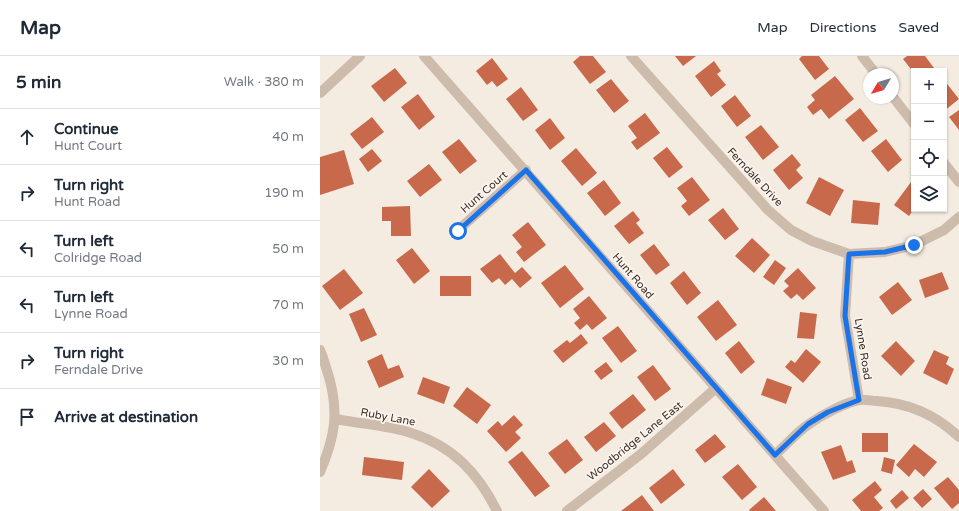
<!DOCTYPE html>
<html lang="en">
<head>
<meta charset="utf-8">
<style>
	body { margin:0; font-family:"Varela Round",sans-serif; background:#f2f2f3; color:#1f2937 }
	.controls { position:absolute; right:12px; top:12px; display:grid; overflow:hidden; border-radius:0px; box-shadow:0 1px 3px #0004 }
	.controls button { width:36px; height:36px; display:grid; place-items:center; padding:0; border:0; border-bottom:1px solid #e0e1e3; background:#fff; color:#1f2937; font:20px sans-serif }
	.compass { position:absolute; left:543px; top:12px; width:36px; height:36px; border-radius:50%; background:#fff; box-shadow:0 1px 3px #0004; rotate:232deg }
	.stop { position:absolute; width:12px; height:12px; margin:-9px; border:3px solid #1a73e8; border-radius:50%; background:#fff }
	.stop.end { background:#1a73e8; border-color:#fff; box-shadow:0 1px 4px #0008 }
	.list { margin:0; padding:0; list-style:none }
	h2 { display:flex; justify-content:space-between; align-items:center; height:52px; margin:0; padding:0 16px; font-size:17px }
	h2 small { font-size:13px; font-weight:400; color:#747a83 }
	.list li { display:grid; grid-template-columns:26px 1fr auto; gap:12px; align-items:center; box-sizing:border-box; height:56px; padding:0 16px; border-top:1px solid #e0e1e3 }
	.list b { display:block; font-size:15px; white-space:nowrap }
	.list p { margin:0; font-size:13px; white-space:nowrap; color:#747a83 }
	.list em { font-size:13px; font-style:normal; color:#747a83 }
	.icon { flex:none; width:22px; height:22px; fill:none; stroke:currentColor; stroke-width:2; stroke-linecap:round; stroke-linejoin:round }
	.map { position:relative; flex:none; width:639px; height:455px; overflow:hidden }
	header { display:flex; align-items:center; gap:24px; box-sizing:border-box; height:56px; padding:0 20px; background:#fff; border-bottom:1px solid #e0e1e3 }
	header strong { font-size:19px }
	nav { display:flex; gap:22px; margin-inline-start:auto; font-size:14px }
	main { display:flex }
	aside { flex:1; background:#fff }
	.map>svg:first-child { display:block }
	.building { fill:#c8694b }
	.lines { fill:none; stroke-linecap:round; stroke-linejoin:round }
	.street { stroke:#cdbbac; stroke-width:10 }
	.route { stroke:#1a73e8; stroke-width:5 }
	.labels { text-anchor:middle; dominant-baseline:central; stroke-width:3.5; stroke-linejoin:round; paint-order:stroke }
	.street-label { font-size:11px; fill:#3b302b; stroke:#fbf5ee }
</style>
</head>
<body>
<header>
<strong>Map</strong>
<nav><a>Map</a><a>Directions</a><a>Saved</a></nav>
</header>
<main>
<aside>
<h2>5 min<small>Walk · 380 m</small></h2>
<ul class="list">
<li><svg class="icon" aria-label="ahead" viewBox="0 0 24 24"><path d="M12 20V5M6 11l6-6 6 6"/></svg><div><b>Continue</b><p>Hunt Court</p></div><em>40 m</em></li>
<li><svg class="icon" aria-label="right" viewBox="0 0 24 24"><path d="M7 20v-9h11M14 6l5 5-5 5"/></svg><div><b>Turn right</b><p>Hunt Road</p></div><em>190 m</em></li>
<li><svg class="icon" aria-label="left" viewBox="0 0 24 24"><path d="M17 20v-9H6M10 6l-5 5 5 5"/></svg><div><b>Turn left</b><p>Colridge Road</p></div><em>50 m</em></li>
<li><svg class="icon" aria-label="left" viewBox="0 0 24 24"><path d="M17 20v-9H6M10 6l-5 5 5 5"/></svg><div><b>Turn left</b><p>Lynne Road</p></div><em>70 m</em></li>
<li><svg class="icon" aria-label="right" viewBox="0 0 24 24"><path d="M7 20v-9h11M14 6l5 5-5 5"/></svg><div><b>Turn right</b><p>Ferndale Drive</p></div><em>30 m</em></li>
<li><svg class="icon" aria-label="arrive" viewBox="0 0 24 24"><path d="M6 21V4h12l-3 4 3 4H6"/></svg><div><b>Arrive at destination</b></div></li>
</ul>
</aside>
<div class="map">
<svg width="639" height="455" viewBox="0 0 639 455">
	<rect width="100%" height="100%" fill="#f4ebe1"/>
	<path class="building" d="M 260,0 L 273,0 L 286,16 L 270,28 L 253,6 Z
		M 355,0 L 376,0 L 363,10 Z
		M 482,0 L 499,0 L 509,13 L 495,24 L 479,3 Z
		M 587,0 L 605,0 L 614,12 L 610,15 L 594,15 L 594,17 L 583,3 Z
		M 172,2 L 188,23 L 177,31 L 172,25 L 167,29 L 156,15 Z
		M 394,5 L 401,15 L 397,18 L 406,29 L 391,41 L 375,20 Z
		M 75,12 L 87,27 L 64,46 L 51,30 Z
		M 515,20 L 534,43 L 509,63 L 501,53 L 493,59 L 487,51 L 495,44 L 491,39 Z
		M 291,23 L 309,45 L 294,57 L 276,34 Z
		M 624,24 L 639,43 L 624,55 Z
		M 201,31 L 218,54 L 203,65 L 186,43 Z
		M 98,38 L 115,61 L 99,74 L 81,51 Z
		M 415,39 L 431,60 L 417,71 L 401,50 Z
		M 540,52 L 558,75 L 543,86 L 525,64 Z
		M 639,54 L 639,74 L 629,61 Z
		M 325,57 L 340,77 L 317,94 L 311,86 L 317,82 L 308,70 Z
		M 52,61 L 64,76 L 42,93 L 30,78 Z
		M 230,62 L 245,82 L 230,94 L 215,74 Z
		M 441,69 L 459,91 L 443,104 L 425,81 Z
		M 139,83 L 157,105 L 140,118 L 122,96 Z
		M 566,83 L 582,104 L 568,116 L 551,95 Z
		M 347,91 L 363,111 L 349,122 L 333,102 Z
		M 256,92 L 277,117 L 262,130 L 241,105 Z
		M 52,93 L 62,105 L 48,116 L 39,103 Z
		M 24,94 L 34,128 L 0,139 L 0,101 Z
		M 472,98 L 481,109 L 476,114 L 483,122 L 469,134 L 453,114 Z
		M 109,108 L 122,124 L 100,141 L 87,125 Z
		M 372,121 L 390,144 L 369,160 L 361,150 L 367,145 L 357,132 Z
		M 499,121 L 524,134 L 510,160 L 486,147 Z
		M 594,122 L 594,153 L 589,160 L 574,149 Z
		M 284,124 L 301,147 L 285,160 L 267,137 Z
		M 533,144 L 560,147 L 558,169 L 531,167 Z
		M 90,150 L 91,180 L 71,180 L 71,165 L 62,165 L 62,151 Z
		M 403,152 L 419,173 L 405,184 L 388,164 Z
		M 313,155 L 320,164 L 316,167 L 324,177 L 309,188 L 294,170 Z
		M 208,166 L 226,189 L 204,206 L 196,196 L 202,191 L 192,179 Z
		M 432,182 L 450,199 L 434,217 L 415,200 Z
		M 334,188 L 350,209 L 336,219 L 320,199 Z
		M 92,192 L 110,215 L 94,228 L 76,204 Z
		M 180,198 L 195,217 L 202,211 L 212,222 L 200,232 L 192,223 L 185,229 L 179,222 L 172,227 L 160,213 Z
		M 455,204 L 466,212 L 454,229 L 443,221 Z
		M 245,209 L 264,233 L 240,252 L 221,227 Z
		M 478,212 L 496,232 L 483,244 L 477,238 L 471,243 L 463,235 L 469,230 L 464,225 Z
		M 24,213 L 43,237 L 20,254 L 2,230 Z
		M 364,215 L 381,237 L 367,249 L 350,227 Z
		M 622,216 L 629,233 L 605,242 L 599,224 Z
		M 120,220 L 151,220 L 151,240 L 120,240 Z
		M 578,226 L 592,244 L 572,259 L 559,241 Z
		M 269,240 L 287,262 L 272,274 L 267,268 L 260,274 L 254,267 L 260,262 L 253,253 Z
		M 398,244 L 417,269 L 396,285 L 377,261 Z
		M 44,252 L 57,279 L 41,286 L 29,258 Z
		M 480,256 L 497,258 L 494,283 L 477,282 Z
		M 298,270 L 317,295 L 301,307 L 282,282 Z
		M 261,278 L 268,287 L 243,307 L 233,295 L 247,284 L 250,287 Z
		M 419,285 L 435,306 L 421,318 L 405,297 Z
		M 576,285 L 595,305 L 581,320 L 561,300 Z
		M 486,293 L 501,306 L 483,327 L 465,311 L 471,304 L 475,307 Z
		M 614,294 L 629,301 L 626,308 L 634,313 L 627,329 L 603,317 Z
		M 62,298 L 68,313 L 79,309 L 84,321 L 59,332 L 47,305 Z
		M 286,306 L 293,315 L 281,324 L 274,315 Z
		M 333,309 L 351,333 L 335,345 L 317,321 Z
		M 103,321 L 130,331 L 124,348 L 97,338 Z
		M 447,322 L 472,331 L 466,348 L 441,339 Z
		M 147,331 L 171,349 L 157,368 L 133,350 Z
		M 313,338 L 326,354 L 302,373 L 289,357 Z
		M 194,359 L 203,369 L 195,376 L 201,382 L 186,396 L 167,375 L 178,365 L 182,370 Z
		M 284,366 L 296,380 L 276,396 L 264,381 Z
		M 542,377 L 568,377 L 568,396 L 542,396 Z
		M 395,378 L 406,391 L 385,407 L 375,394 Z
		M 247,383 L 263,404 L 245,418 L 228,397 Z
		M 594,388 L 617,406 L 604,421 L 595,413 L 589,421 L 576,409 Z
		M 521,389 L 527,406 L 532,404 L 536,416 L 513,424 L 501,396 Z
		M 202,395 L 230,430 L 215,441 L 188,406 Z
		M 44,401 L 84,406 L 82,424 L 42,419 Z
		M 564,401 L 575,404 L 572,418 L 561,415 Z
		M 418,408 L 437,431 L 422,444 L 402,421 Z
		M 109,413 L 130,435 L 112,452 L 91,431 Z
		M 353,413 L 365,429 L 341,448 L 329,432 Z
		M 628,421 L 639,434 L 639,447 L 632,453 L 614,432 Z
		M 555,425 L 562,434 L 554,441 L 563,452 L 559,455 L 541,455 L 532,444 Z
		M 603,433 L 612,443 L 602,452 L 593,442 Z
		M 582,434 L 589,442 L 576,453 L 570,445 Z
		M 322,439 L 334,455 L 301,455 Z
		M 444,441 L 456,455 L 430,455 L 429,454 Z"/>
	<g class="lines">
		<path class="street" d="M 104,0 L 504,455
			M 311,0 L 448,154 L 471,174 L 492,185 L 529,198 L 565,196 L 594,189 L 624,174 L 639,161
			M 542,0 L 556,18
			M 0,37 L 40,0
			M 573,41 L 594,68
			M 624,107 L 639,126
			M 137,175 L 206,114
			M 529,198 L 525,260 L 539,344
			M 0,294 C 4,303 6,312 9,321 C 19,357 15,381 0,416
			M 16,363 C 40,368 69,369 91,377 C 133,390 158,417 177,455
			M 455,399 C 466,389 477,376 489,368 C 502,359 524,347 539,344 C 544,343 552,345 557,345 C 590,347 616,359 639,381
			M 247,455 L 321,398 L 396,332"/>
	</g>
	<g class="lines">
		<path class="route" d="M 138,175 L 206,114 L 455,399 L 488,368 L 508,356 L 539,344 L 525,260 L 529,198 L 565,196 L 594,189"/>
	</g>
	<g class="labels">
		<g class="street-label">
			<text transform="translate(435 121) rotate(47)">Ferndale Drive</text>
			<text transform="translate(164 136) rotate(-41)">Hunt Court</text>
			<text transform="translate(313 220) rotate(49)">Hunt Road</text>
			<text transform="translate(543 293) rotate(81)">Lynne Road</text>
			<text transform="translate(68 361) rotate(11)">Ruby Lane</text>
			<text transform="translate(315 385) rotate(-39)">Woodbridge Lane East</text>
		</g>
	</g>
</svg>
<div class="controls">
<button>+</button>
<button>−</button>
<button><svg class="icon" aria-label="locate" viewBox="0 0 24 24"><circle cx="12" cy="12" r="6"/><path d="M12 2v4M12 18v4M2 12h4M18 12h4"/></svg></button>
<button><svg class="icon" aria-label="layers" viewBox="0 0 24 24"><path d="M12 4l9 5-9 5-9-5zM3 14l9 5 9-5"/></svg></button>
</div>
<svg class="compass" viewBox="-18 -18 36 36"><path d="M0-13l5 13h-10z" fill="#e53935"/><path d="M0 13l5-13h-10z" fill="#747a83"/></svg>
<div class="stop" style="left:138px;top:175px"></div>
<div class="stop end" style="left:594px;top:189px"></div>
</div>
</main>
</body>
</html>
